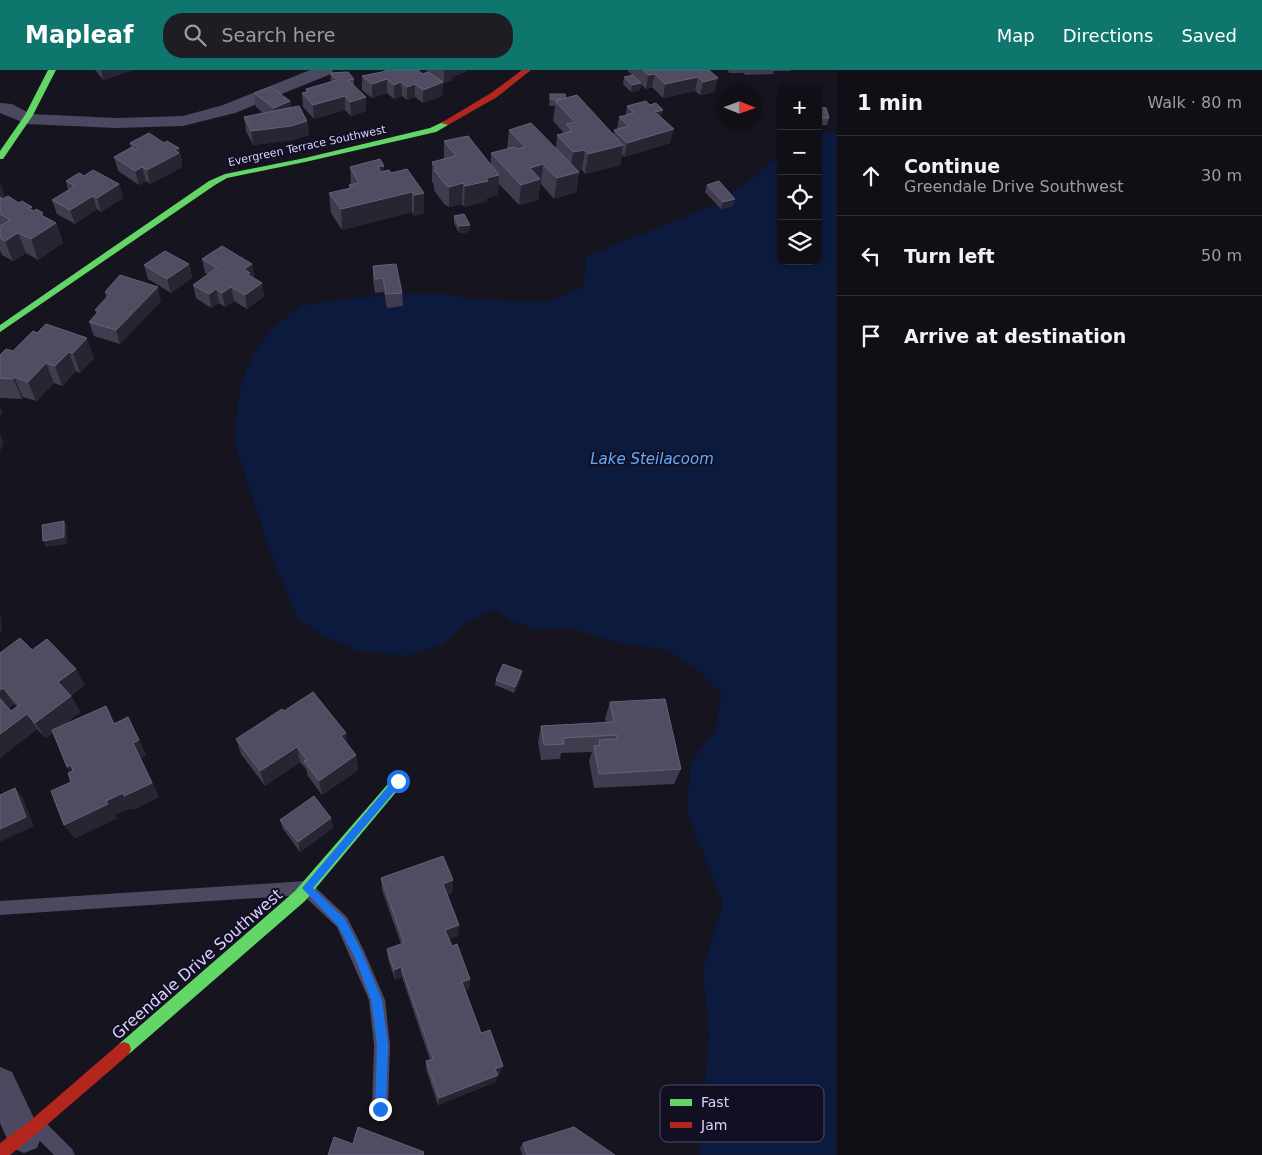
<!DOCTYPE html>
<html lang="en">
<head>
<meta charset="utf-8">
<style>
	body { margin:0; font-family:"DejaVu Sans",sans-serif; background:#1e1d23; color:#f1f3f6 }
	.controls { position:absolute; right:15px; top:15px; display:grid; overflow:hidden; border-radius:10px; box-shadow:0 1px 4px #0004 }
	.controls button { width:45px; height:45px; display:grid; place-items:center; padding:0; border:0; border-bottom:1px solid #302f35; background:#100f16; color:#f1f3f6; font:25px sans-serif }
	.compass { position:absolute; left:717px; top:15px; width:45px; height:45px; border-radius:50%; background:#100f16; box-shadow:0 1px 4px #0004; rotate:91deg }
	.stop { position:absolute; width:15px; height:15px; margin:-11px; border:4px solid #1a73e8; border-radius:50%; background:#fff }
	.stop.end { background:#1a73e8; border-color:#fff; box-shadow:0 1px 5px #0008 }
	.list { margin:0; padding:0; list-style:none }
	h2 { display:flex; justify-content:space-between; align-items:center; height:65px; margin:0; padding:0 20px; font-size:21px }
	h2 small { font-size:16px; font-weight:400; color:#9c9ca1 }
	.list li { display:grid; grid-template-columns:32px 1fr auto; gap:15px; align-items:center; box-sizing:border-box; height:80px; padding:0 20px; border-top:1px solid #302f35 }
	.list b { display:block; font-size:19px; white-space:nowrap }
	.list p { margin:0; font-size:16px; white-space:nowrap; color:#9c9ca1 }
	.list em { font-size:16px; font-style:normal; color:#9c9ca1 }
	.icon { flex:none; width:28px; height:28px; fill:none; stroke:currentColor; stroke-width:2; stroke-linecap:round; stroke-linejoin:round }
	.map { position:relative; flex:none; width:837px; height:1085px; overflow:hidden }
	header { display:flex; align-items:center; gap:30px; box-sizing:border-box; height:70px; padding:0 25px; background:#0f766e; color:#fff }
	header strong { font-size:24px }
	nav { display:flex; gap:28px; margin-inline-start:auto; font-size:18px }
	.search { width:350px; height:45px; background:#1e1d23; display:flex; align-items:center; gap:12px; box-sizing:border-box; padding:0 18px; border-radius:20px; color:#9c9ca1; font-size:19px }
	main { display:flex }
	aside { flex:1; background:#100f16 }
	.map>svg:first-child { display:block }
	.water { fill:#0c1a3d }
	.lines { fill:none; stroke-linecap:round; stroke-linejoin:round }
	.lane { fill:#4b495f; fill-rule:evenodd }
	.street { fill:#4b495f; fill-rule:evenodd }
	.fast { fill:#63d668; fill-rule:evenodd }
	.jam { fill:#b3261e; fill-rule:evenodd }
	.wall { fill:#403c4e; fill-rule:evenodd }
	.shaded-wall { fill:#282533 }
	.building { fill:#504c61; stroke:#66617a }
	.route { fill:#1a73e8 }
	.labels { text-anchor:middle; dominant-baseline:central; stroke-width:4; stroke-linejoin:round; paint-order:stroke }
	.far-street-label { font-size:11px; fill:#dad2fe; stroke:#130f23 }
	.water-label { font-size:15px; font-style:italic; fill:#62abfb; stroke:#130f23 }
	.near-street-label { font-size:16px; fill:#dad2fe; stroke:#130f23 }
	.key { fill:#130f23; stroke:#4f4a65; stroke-width:1 }
	.key-label { font-size:14px; fill:#dad2fe }
</style>
</head>
<body>
<header>
<strong>Mapleaf</strong>
<div class="search"><svg class="icon" aria-label="search" viewBox="0 0 24 24"><circle cx="10" cy="10" r="6"/><path d="M15 15l6 6"/></svg>Search here</div>
<nav><a>Map</a><a>Directions</a><a>Saved</a></nav>
</header>
<main>
<div class="map">
<svg width="837" height="1085" viewBox="0 0 837 1085">
	<rect width="100%" height="100%" fill="#16141e"/>
	<path class="water" d="M 837,62 L 837,1085 L 700,1085 L 709,965 L 703,899 L 723,834 L 688,745 L 688,722 L 692,690 L 716,659 L 721,624 L 698,600 L 665,579 L 632,576 L 601,568 L 568,557 L 539,561 L 512,551 L 496,540 L 467,551 L 443,575 L 405,586 L 359,581 L 325,567 L 297,548 L 271,484 L 234,372 L 240,317 L 252,286 L 274,256 L 302,235 L 343,229 L 397,224 L 445,224 L 480,230 L 549,232 L 583,216 L 587,186 L 712,136 L 725,126 L 741,117 L 781,84 L 781,191 L 818,191 L 818,63 Z"/>
	<g class="lines">
		<path class="lane" d="M 306,811 L 311,813 L 347,847 L 364,881 L 385,930 L 390,975 L 388,1039 L 386,1045 L 380,1047 L 374,1045 L 372,1039 L 374,975 L 369,930 L 337,857 L 303,825 L 0,845 L 0,831 Z
			M 38,1049 L 44,1051 L 72,1079 L 75,1085 L 54,1085 L 32,1063 L 30,1057 L 32,1051 Z"/>
		<path class="street" d="M 310,0 L 333,0 L 331,4 L 235,43 L 183,56 L 116,58 L 27,54 L 0,43 L 0,33 L 12,34 L 31,44 L 116,48 L 183,46 L 223,35 Z
			M 0,997 L 12,1002 L 42,1065 L 37,1078 L 24,1083 L 11,1078 L 0,1053 Z"/>
		<path class="fast" d="M 48,0 L 56,0 L 33,45 L 3,89 L 0,89 L 0,81 L 25,45 Z
			M 445,51 L 448,51 L 448,55 L 436,62 L 305,92 L 227,108 L 215,115 L 0,262 L 0,255 L 209,111 L 225,104 L 305,88 L 430,58 Z
			M 398,705 L 402,707 L 404,711 L 402,715 L 305,831 L 129,984 L 124,986 L 119,984 L 117,979 L 119,974 L 295,821 L 394,707 Z"/>
		<path class="jam" d="M 522,0 L 531,0 L 497,27 L 448,55 L 441,53 L 491,23 Z
			M 124,972 L 129,974 L 131,979 L 129,984 L 41,1060 L 10,1085 L 0,1085 L 0,1073 L 31,1050 L 119,974 Z"/>
	</g>
	<path class="wall" d="M 95,0 L 133,0 L 103,10 Z
		M 426,0 L 467,0 L 467,1 L 452,7 L 452,10 L 444,13 L 443,12 L 442,26 L 423,33 L 415,27 L 407,30 L 402,26 L 394,29 L 387,23 L 372,28 L 362,20 L 362,6 L 423,4 L 428,2 Z
		M 627,0 L 709,0 L 715,22 L 700,25 L 695,21 L 663,28 L 652,17 L 646,19 L 641,14 L 640,20 L 631,22 L 623,14 L 624,7 L 632,5 Z
		M 728,0 L 791,0 L 790,1 L 774,1 L 773,4 L 745,5 L 744,3 L 729,3 Z
		M 330,3 L 354,9 L 354,15 L 366,41 L 351,46 L 345,40 L 314,49 L 303,37 L 302,23 L 306,22 L 306,19 L 331,12 Z
		M 254,23 L 290,31 L 291,37 L 307,51 L 309,65 L 293,70 L 253,75 L 246,61 L 244,47 L 263,43 L 256,37 Z
		M 550,24 L 566,28 L 614,64 L 614,60 L 617,60 L 619,47 L 626,45 L 627,36 L 650,35 L 663,40 L 661,47 L 670,73 L 624,87 L 622,84 L 620,95 L 585,104 L 582,100 L 578,101 L 579,102 L 576,122 L 554,129 L 541,114 L 540,115 L 538,130 L 519,135 L 498,113 L 498,125 L 487,128 L 487,131 L 464,137 L 462,134 L 449,137 L 444,134 L 434,120 L 434,115 L 432,112 L 432,92 L 444,89 L 444,71 L 491,94 L 491,83 L 507,79 L 509,60 L 556,78 L 557,65 L 564,63 L 553,51 L 555,36 L 549,36 Z
		M 818,37 L 829,48 L 827,55 L 818,55 Z
		M 130,73 L 164,73 L 179,78 L 182,92 L 181,92 L 182,97 L 150,114 L 146,111 L 139,115 L 118,101 L 114,87 L 131,78 Z
		M 384,96 L 384,102 L 391,103 L 424,123 L 424,143 L 414,146 L 412,142 L 342,160 L 331,143 L 329,123 L 349,119 L 349,115 L 351,115 L 350,97 Z
		M 84,106 L 119,114 L 123,128 L 101,142 L 97,139 L 75,154 L 57,144 L 52,130 L 68,120 L 66,111 Z
		M 0,115 L 5,128 L 33,141 L 56,153 L 63,173 L 38,190 L 26,183 L 13,191 L 2,185 L 0,180 Z
		M 707,115 L 733,136 L 721,139 L 705,122 Z
		M 454,146 L 470,155 L 469,162 L 459,163 L 454,153 Z
		M 202,189 L 252,194 L 254,208 L 262,213 L 264,226 L 247,239 L 234,231 L 225,237 L 219,233 L 211,238 L 196,228 L 193,215 L 208,205 L 205,203 Z
		M 189,194 L 192,208 L 171,223 L 148,209 L 144,195 Z
		M 373,196 L 402,223 L 403,236 L 387,238 L 384,222 L 375,223 L 373,210 Z
		M 105,222 L 161,231 L 120,274 L 94,266 L 89,252 L 97,244 L 95,240 L 106,228 Z
		M 33,261 L 94,288 L 80,303 L 76,301 L 62,316 L 54,313 L 36,331 L 23,327 L 22,329 L 0,328 L 0,285 L 13,281 Z
		M 32,580 L 85,615 L 71,626 L 80,642 L 62,656 L 115,653 L 128,647 L 146,685 L 141,688 L 159,727 L 132,740 L 131,738 L 115,745 L 117,748 L 75,768 L 64,755 L 71,712 L 70,702 L 53,663 L 46,668 L 37,659 L 0,688 L 0,583 ZM 14,634 L 17,636 L 11,641 L 9,638 Z
		M 521,607 L 514,623 L 495,615 L 496,610 Z
		M 610,632 L 681,699 L 674,714 L 594,718 L 589,691 L 592,682 L 561,683 L 560,689 L 541,690 L 538,672 L 541,656 L 606,653 L 605,648 Z
		M 284,641 L 347,675 L 356,685 L 358,700 L 322,725 L 308,706 L 306,699 L 300,692 L 265,716 L 241,684 L 236,669 Z
		M 331,748 L 333,758 L 300,782 L 283,759 L 280,750 Z
		M 381,808 L 453,810 L 452,823 L 447,824 L 459,855 L 458,866 L 449,869 L 452,876 L 470,909 L 469,919 L 465,920 L 481,963 L 500,1004 L 498,1005 L 495,1012 L 438,1035 L 426,999 L 426,991 L 430,990 L 402,907 L 395,910 L 388,889 L 387,879 L 401,874 L 382,820 Z
		M 523,1073 L 615,1085 L 522,1085 L 520,1078 Z"/>
	<path class="shaded-wall" d="M 101,0 L 133,0 L 103,10 Z
		M 444,0 L 467,0 L 467,1 L 452,7 L 452,10 L 444,13 Z
		M 655,4 L 652,17 L 646,19 L 648,5 Z
		M 698,7 L 695,21 L 663,28 L 665,14 Z
		M 718,8 L 715,22 L 700,25 L 703,12 Z
		M 387,9 L 387,23 L 372,28 L 372,14 Z
		M 401,12 L 402,26 L 394,29 L 394,15 Z
		M 443,12 L 442,26 L 423,33 L 423,20 Z
		M 641,13 L 640,20 L 631,22 L 632,15 Z
		M 415,14 L 415,27 L 407,30 L 407,17 Z
		M 345,26 L 345,40 L 314,49 L 313,35 Z
		M 366,27 L 366,41 L 351,46 L 350,32 Z
		M 290,31 L 292,45 L 275,52 L 274,38 Z
		M 663,40 L 660,54 L 655,42 Z
		M 307,51 L 309,65 L 293,70 L 253,75 L 251,61 Z
		M 674,59 L 670,73 L 624,87 L 627,73 Z
		M 623,75 L 620,95 L 585,104 L 588,84 Z
		M 179,78 L 182,92 L 181,92 L 182,97 L 150,114 L 147,100 L 174,80 Z
		M 585,80 L 582,100 L 570,103 L 573,82 Z
		M 543,94 L 541,114 L 540,115 L 538,130 L 519,135 L 521,115 L 530,98 Z
		M 384,96 L 384,116 L 378,97 Z
		M 142,97 L 146,111 L 139,115 L 135,101 Z
		M 579,102 L 576,122 L 554,129 L 557,108 Z
		M 499,105 L 498,125 L 487,128 L 487,131 L 464,137 L 465,116 L 486,108 Z
		M 463,113 L 462,134 L 449,137 L 449,117 Z
		M 119,114 L 123,128 L 101,142 L 97,128 Z
		M 1,115 L 8,136 L 0,141 L 0,116 Z
		M 412,122 L 412,142 L 342,160 L 341,139 Z
		M 424,123 L 424,143 L 414,146 L 414,125 Z
		M 93,126 L 97,139 L 75,154 L 70,140 Z
		M 735,129 L 733,136 L 721,139 L 723,132 Z
		M 43,143 L 48,158 L 56,153 L 63,173 L 38,190 L 31,169 L 41,145 Z
		M 470,155 L 469,162 L 459,163 L 459,156 Z
		M 18,163 L 26,183 L 13,191 L 5,171 Z
		M 189,194 L 192,208 L 171,223 L 167,209 Z
		M 252,194 L 254,208 L 251,210 L 244,199 Z
		M 262,213 L 264,226 L 247,239 L 245,225 Z
		M 158,217 L 161,231 L 120,274 L 116,260 Z
		M 231,217 L 234,231 L 225,237 L 222,223 Z
		M 216,219 L 219,233 L 211,238 L 209,224 Z
		M 87,268 L 94,288 L 80,303 L 73,283 Z
		M 69,282 L 76,301 L 62,316 L 55,296 Z
		M 46,293 L 54,313 L 36,331 L 28,312 Z
		M 14,307 L 23,327 L 22,329 L 13,309 Z
		M 0,337 L 3,342 L 0,347 Z
		M 0,364 L 4,373 L 0,381 Z
		M 64,451 L 67,458 L 67,474 L 46,477 L 43,471 Z
		M 0,541 L 2,562 L 0,563 Z
		M 76,599 L 85,615 L 71,626 L 80,642 L 46,668 L 35,653 L 58,612 Z
		M 522,601 L 521,607 L 514,623 L 515,617 Z
		M 3,618 L 14,634 L 8,638 L 0,627 L 0,620 Z
		M 27,644 L 37,659 L 0,688 L 0,664 Z
		M 128,647 L 146,685 L 141,688 L 159,727 L 132,740 L 131,738 L 115,745 L 117,748 L 75,768 L 64,755 L 106,731 L 123,723 L 133,673 Z
		M 346,663 L 348,678 L 341,666 Z
		M 297,677 L 300,692 L 265,716 L 260,701 Z
		M 356,685 L 358,700 L 322,725 L 319,711 Z
		M 71,695 L 80,709 L 76,711 L 67,697 Z
		M 15,718 L 23,728 L 34,756 L 0,772 L 0,759 Z
		M 331,748 L 333,758 L 300,782 L 298,772 Z
		M 453,810 L 452,823 L 443,826 L 443,814 Z
		M 459,855 L 458,866 L 445,871 L 445,860 Z
		M 401,897 L 402,907 L 395,910 L 394,900 Z
		M 470,909 L 469,919 L 461,922 L 462,912 Z
		M 503,996 L 500,1004 L 493,1006 L 495,999 Z
		M 498,1005 L 495,1012 L 438,1035 L 439,1028 Z"/>
	<path class="building" d="M 388,0 L 418,0 L 423,4 L 428,2 L 443,12 L 423,20 L 415,14 L 407,17 L 401,12 L 394,15 L 387,9 L 372,14 L 362,6 L 382,2 Z
		M 643,0 L 709,0 L 718,8 L 703,12 L 698,7 L 665,14 L 655,4 L 648,5 Z
		M 348,2 L 354,9 L 348,10 L 366,27 L 350,32 L 345,26 L 313,35 L 302,23 L 308,22 L 306,19 L 337,10 L 330,3 Z
		M 633,5 L 641,13 L 632,15 L 624,7 Z
		M 271,17 L 290,31 L 274,38 L 254,23 Z
		M 550,24 L 565,24 L 566,28 L 561,29 L 550,29 Z
		M 577,25 L 623,75 L 588,84 L 585,80 L 573,82 L 557,65 L 572,61 L 566,54 L 575,52 L 555,31 Z
		M 646,31 L 650,35 L 656,33 L 663,40 L 655,42 L 674,59 L 627,73 L 614,60 L 629,56 L 619,47 L 634,43 L 627,36 Z
		M 299,36 L 307,51 L 291,56 L 251,61 L 244,47 Z
		M 818,37 L 826,38 L 829,48 L 820,48 L 818,41 Z
		M 531,53 L 579,102 L 557,108 L 543,94 L 530,98 L 540,109 L 521,115 L 491,83 L 514,77 L 517,79 L 525,77 L 509,60 Z
		M 149,63 L 164,73 L 167,71 L 179,78 L 174,80 L 179,83 L 147,100 L 142,97 L 135,101 L 114,87 L 132,77 L 136,80 L 139,78 L 130,73 Z
		M 468,66 L 499,105 L 486,108 L 488,111 L 465,116 L 463,113 L 449,117 L 445,114 L 434,100 L 437,99 L 432,92 L 456,86 L 444,71 Z
		M 380,89 L 384,96 L 378,97 L 381,102 L 389,100 L 391,103 L 407,99 L 424,123 L 414,125 L 412,122 L 341,139 L 329,123 L 351,118 L 349,115 L 359,113 L 350,97 Z
		M 93,100 L 119,114 L 97,128 L 93,126 L 70,140 L 52,130 L 75,116 L 66,111 L 79,103 L 84,106 Z
		M 719,111 L 735,129 L 723,132 L 707,115 Z
		M 8,126 L 19,133 L 22,131 L 32,137 L 29,138 L 34,141 L 36,139 L 43,143 L 41,145 L 56,153 L 31,169 L 18,163 L 5,171 L 0,168 L 0,156 L 10,150 L 0,144 L 0,127 L 3,129 Z
		M 464,144 L 470,155 L 459,156 L 454,146 Z
		M 222,176 L 252,194 L 244,199 L 250,203 L 247,204 L 262,213 L 245,225 L 231,217 L 222,223 L 216,219 L 209,224 L 193,215 L 217,198 L 202,189 Z
		M 165,181 L 189,194 L 167,209 L 144,195 Z
		M 396,194 L 402,223 L 386,224 L 383,208 L 375,209 L 373,196 Z
		M 120,205 L 158,217 L 116,260 L 89,252 L 99,241 L 95,240 L 110,224 L 105,222 Z
		M 46,254 L 87,268 L 73,283 L 69,282 L 55,296 L 46,293 L 28,312 L 14,307 L 13,309 L 0,308 L 0,285 L 6,279 L 13,281 L 33,261 L 37,263 Z
		M 64,451 L 64,467 L 43,471 L 42,455 Z
		M 20,568 L 32,580 L 47,569 L 76,599 L 58,612 L 71,626 L 35,653 L 27,644 L 0,664 L 0,629 L 11,641 L 19,635 L 3,618 L 0,620 L 0,583 Z
		M 503,594 L 522,601 L 515,617 L 496,610 Z
		M 313,622 L 346,663 L 341,666 L 356,685 L 319,711 L 304,691 L 307,690 L 297,677 L 260,701 L 236,669 L 282,639 L 284,641 Z
		M 665,629 L 681,699 L 599,704 L 594,676 L 600,675 L 599,670 L 617,669 L 617,665 L 563,668 L 564,674 L 544,675 L 541,656 L 614,652 L 610,632 Z
		M 106,636 L 114,654 L 128,647 L 139,670 L 133,673 L 152,713 L 124,726 L 123,723 L 106,731 L 108,734 L 64,755 L 51,721 L 71,712 L 68,703 L 73,701 L 71,695 L 67,697 L 52,660 Z
		M 15,718 L 26,747 L 0,759 L 0,725 Z
		M 314,726 L 331,748 L 298,772 L 280,750 Z
		M 443,786 L 453,810 L 443,814 L 459,855 L 445,860 L 452,876 L 457,874 L 470,909 L 462,912 L 481,963 L 490,960 L 503,996 L 495,999 L 498,1005 L 439,1028 L 426,991 L 433,989 L 401,897 L 394,900 L 387,879 L 404,873 L 381,808 Z
		M 358,1057 L 424,1082 L 423,1085 L 328,1085 L 334,1067 L 353,1074 Z
		M 574,1057 L 615,1085 L 527,1085 L 523,1073 Z"/>
	<path class="route" d="M 398,707 L 401,708 L 401,714 L 313,818 L 345,849 L 362,882 L 382,930 L 388,975 L 386,1039 L 384,1043 L 380,1044 L 376,1043 L 375,1039 L 377,975 L 371,930 L 355,888 L 338,856 L 302,818 L 395,708 Z"/>
	<g class="labels">
		<g class="far-street-label">
			<text transform="translate(307 76) rotate(-12)">Evergreen Terrace Southwest</text>
		</g>
		<g class="water-label">
			<text x="652" y="389">Lake Steilacoom</text>
		</g>
		<g class="near-street-label">
			<text transform="translate(197 894) rotate(-41)">Greendale Drive Southwest</text>
		</g>
	</g>
	<rect x="660" y="1015" width="164" height="57" rx="8" class="key"/>
	<rect x="670" y="1029" width="22" height="7" fill="#63d668"/>
	<rect x="670" y="1052" width="22" height="6" fill="#b3261e"/>
	<g class="key-label">
		<text x="701" y="1037">Fast</text>
		<text x="701" y="1060">Jam</text>
	</g>
</svg>
<div class="controls">
<button>+</button>
<button>−</button>
<button><svg class="icon" aria-label="locate" viewBox="0 0 24 24"><circle cx="12" cy="12" r="6"/><path d="M12 2v4M12 18v4M2 12h4M18 12h4"/></svg></button>
<button><svg class="icon" aria-label="layers" viewBox="0 0 24 24"><path d="M12 4l9 5-9 5-9-5zM3 14l9 5 9-5"/></svg></button>
</div>
<svg class="compass" viewBox="-18 -18 36 36"><path d="M0-13l5 13h-10z" fill="#e53935"/><path d="M0 13l5-13h-10z" fill="#9c9ca1"/></svg>
<div class="stop" style="left:398px;top:711px"></div>
<div class="stop end" style="left:380px;top:1039px"></div>
</div>
<aside>
<h2>1 min<small>Walk · 80 m</small></h2>
<ul class="list">
<li><svg class="icon" aria-label="ahead" viewBox="0 0 24 24"><path d="M12 20V5M6 11l6-6 6 6"/></svg><div><b>Continue</b><p>Greendale Drive Southwest</p></div><em>30 m</em></li>
<li><svg class="icon" aria-label="left" viewBox="0 0 24 24"><path d="M17 20v-9H6M10 6l-5 5 5 5"/></svg><div><b>Turn left</b></div><em>50 m</em></li>
<li><svg class="icon" aria-label="arrive" viewBox="0 0 24 24"><path d="M6 21V4h12l-3 4 3 4H6"/></svg><div><b>Arrive at destination</b></div></li>
</ul>
</aside>
</main>
</body>
</html>
